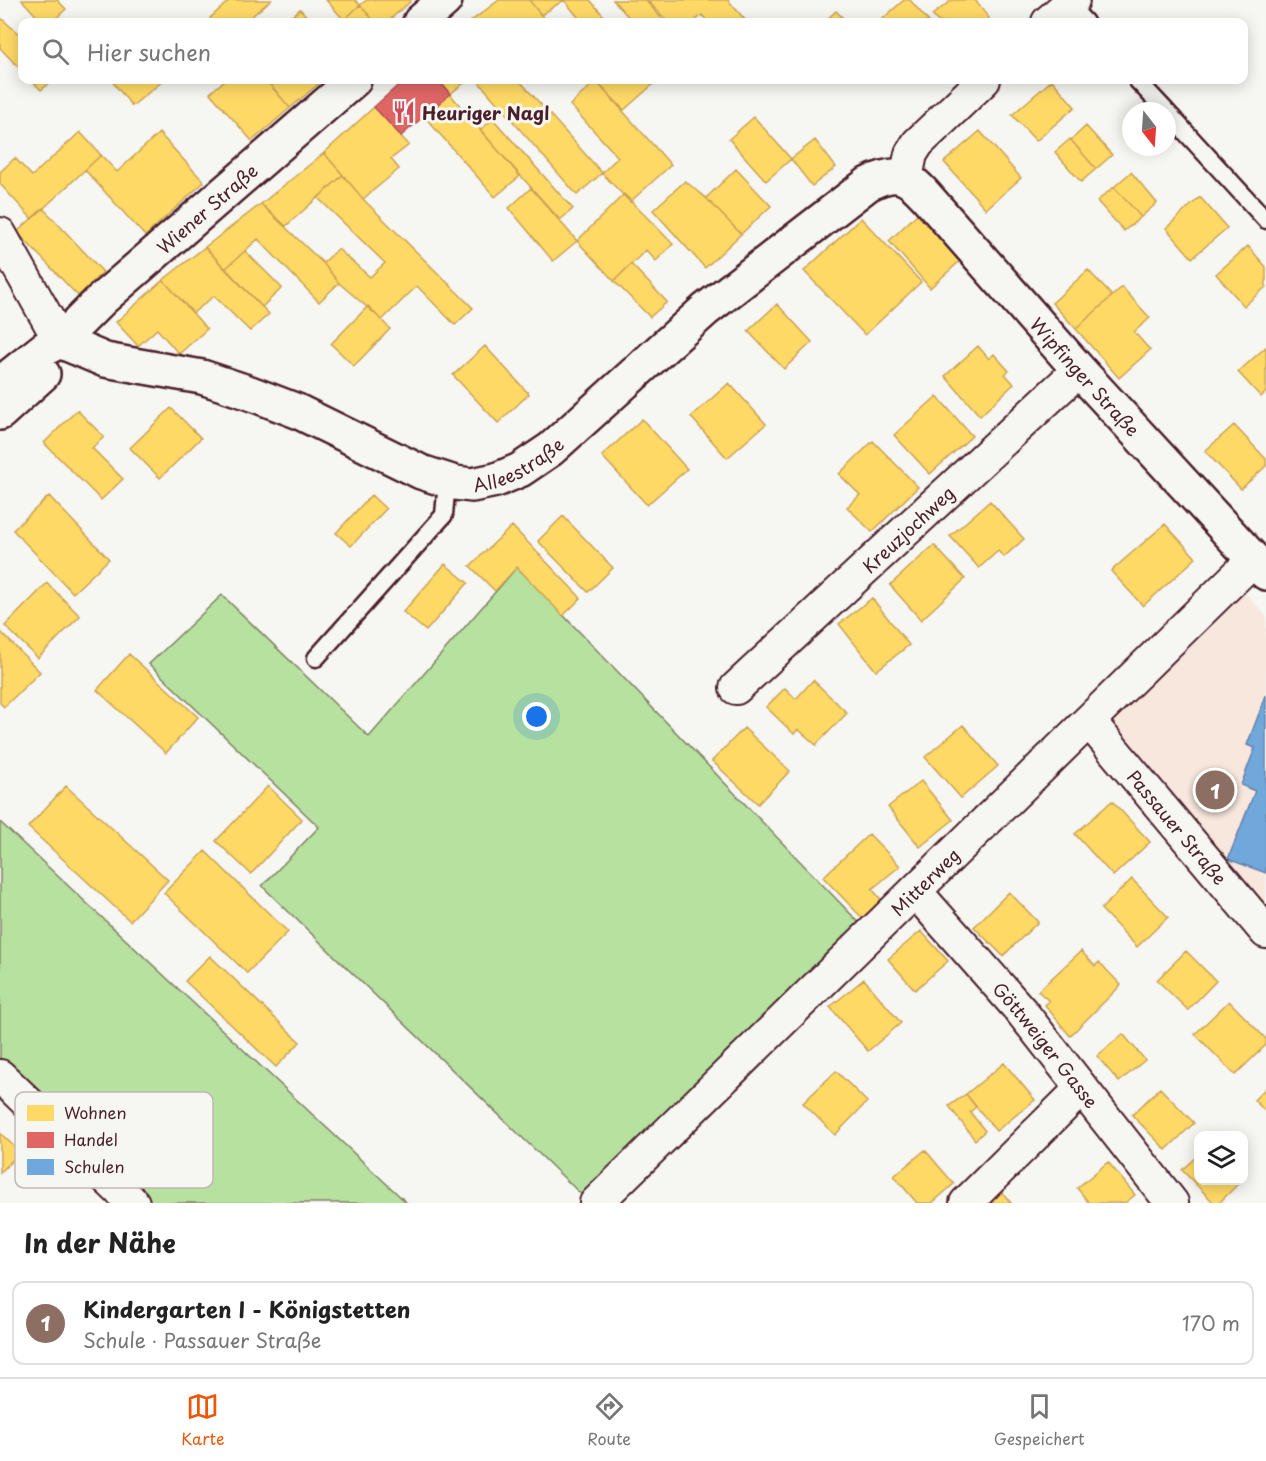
<!DOCTYPE html>
<html lang="de">
<head>
<meta charset="utf-8">
<style>
	body { margin:0; font-family:"Playpen Sans",sans-serif; background:#f6f6f6; color:#222 }
	.controls { position:absolute; right:18px; bottom:18px; display:grid; overflow:hidden; border-radius:12px; box-shadow:0 3px 15px #0003 }
	.controls button { width:54px; height:54px; display:grid; place-items:center; padding:0; border:0; border-bottom:2px solid #e0e0e0; background:#fff; color:#222; font:30px sans-serif }
	.compass { position:absolute; left:1122px; top:102px; width:54px; height:54px; border-radius:50%; background:#fff; box-shadow:0 3px 15px #0003; rotate:163deg }
	.you { position:absolute; left:537px; top:717px; width:21px; height:21px; margin:-15px; border:4px solid #fff; border-radius:50%; background:#1a73e8; box-shadow:0 0 0 9px #1a73e833 }
	.badge { display:grid; place-items:center; width:39px; height:39px; border-radius:50%; background:#ea580c; color:#fff; font-size:20px; font-weight:700 }
	.pin { position:absolute; translate:-50% -50%; border:3px solid #fff; box-shadow:0 2px 6px #0006 }
	.list { margin:0; padding:0; list-style:none }
	h2 { display:flex; justify-content:space-between; align-items:center; height:78px; margin:0; padding:0 24px; font-size:26px }
	h2 small { font-size:20px; font-weight:400; color:#767676 }
	.list li { display:grid; grid-template-columns:39px 1fr auto; gap:18px; align-items:center; box-sizing:border-box; height:84px; margin:0 12px 12px; padding:0 12px; border:2px solid #e0e0e0; border-radius:12px }
	.list b { display:block; font-size:22px; white-space:nowrap }
	.list p { margin:0; font-size:20px; white-space:nowrap; color:#767676 }
	.list em { font-size:20px; font-style:normal; color:#767676 }
	.icon { flex:none; width:33px; height:33px; fill:none; stroke:currentColor; stroke-width:2; stroke-linecap:round; stroke-linejoin:round }
	.map { position:relative; flex:none; width:1266px; height:1203px; overflow:hidden }
	.search { position:absolute; background:#fff; box-shadow:0 3px 15px #0003; left:18px; right:18px; top:18px; height:66px; display:flex; align-items:center; gap:15px; box-sizing:border-box; padding:0 21px; border-radius:12px; color:#767676; font-size:22px }
	.sheet { height:174px; background:#fff }
	nav { display:flex; justify-content:space-around; align-items:center; box-sizing:border-box; height:84px; border-top:2px solid #e0e0e0; background:#fff; font-size:16px; color:#767676 }
	nav a { display:grid; justify-items:center; gap:3px }
	nav .on { color:#ea580c }
	.map>svg:first-child { display:block }
	.built { fill:#f7e7dd }
	.green { fill:#b6e19e; stroke:#808064; stroke-width:1.5 }
	.homes { fill:#ffd966; stroke:#c9a154; stroke-width:1.5 }
	.shops { fill:#e06666; stroke:#b35154; stroke-width:1.5 }
	.schools { fill:#6fa8dc; stroke:#647fa7; stroke-width:1.5 }
	.lines { fill:none; stroke-linecap:round; stroke-linejoin:round }
	.lane-casing { stroke:#4a1f2b; stroke-width:21 }
	.street-casing { stroke:#4a1f2b; stroke-width:36 }
	.secondary-casing { stroke:#4a1f2b; stroke-width:38 }
	.lane { stroke:#f6f6f2; stroke-width:16 }
	.street { stroke:#f6f6f2; stroke-width:32 }
	.secondary { stroke:#f6f6f2; stroke-width:33 }
	.labels { text-anchor:middle; dominant-baseline:central; stroke-width:6; stroke-linejoin:round; paint-order:stroke }
	.poi-label { font-size:18px; font-weight:bold; fill:#4a1f2b; stroke:#f6f6f2; text-anchor:start }
	.street-label { font-size:18px; fill:#4a1f2b; stroke:#f6f6f2 }
	.key { fill:#f6f6f2; stroke:#c2b6b6; stroke-width:1.5 }
	.key-label { font-size:16px; fill:#4a1f2b }
</style>
</head>
<body>
<div class="map">
<svg width="1266" height="1203" viewBox="0 0 1266 1203">
	<rect width="100%" height="100%" fill="#f6f6f2"/>
	<filter id="ink" filterUnits="userSpaceOnUse"><feTurbulence type="fractalNoise" baseFrequency=".0167" numOctaves="2"/><feDisplacementMap in="SourceGraphic" scale="12" xChannelSelector="R" yChannelSelector="G"/><feConvolveMatrix kernelMatrix="1 2 1 2 8 2 1 2 1" color-interpolation-filters="sRGB"/></filter>
	<g filter="url(#ink)">
		<path class="built" d="M 1242,590 L 1266,616 L 1266,911 L 1113,730 L 1112,713 Z"/>
		<path class="green" d="M 517,567 L 869,933 L 588,1201 L 262,886 L 319,827 L 149,664 L 222,595 L 369,737 Z
			M 0,822 L 407,1203 L 148,1203 L 0,1060 Z"/>
		<path class="homes" d="M 22,0 L 57,0 L 66,9 L 52,22 L 42,22 Z
			M 230,0 L 271,0 L 245,22 L 214,22 L 210,18 Z
			M 326,0 L 355,0 L 360,5 L 344,20 Z
			M 367,0 L 410,0 L 411,1 L 387,22 L 375,22 L 360,5 Z
			M 499,0 L 529,0 L 547,22 L 470,22 Z
			M 529,0 L 590,0 L 609,22 L 582,22 L 564,0 L 541,15 Z
			M 613,0 L 645,0 L 665,22 L 633,22 Z
			M 647,0 L 728,0 L 747,22 L 708,22 L 702,15 L 694,22 L 668,22 Z
			M 904,0 L 910,0 L 929,22 L 879,22 Z
			M 952,0 L 975,0 L 989,18 L 984,22 L 938,22 L 932,15 Z
			M 360,5 L 375,22 L 341,22 L 344,20 Z
			M 300,9 L 312,22 L 285,22 Z
			M 836,11 L 847,22 L 824,22 Z
			M 0,17 L 22,37 L 22,71 L 0,48 Z
			M 31,80 L 53,80 L 41,90 Z
			M 111,80 L 164,80 L 132,106 Z
			M 225,80 L 266,80 L 290,108 L 252,141 L 210,93 Z
			M 273,80 L 323,80 L 290,108 L 269,83 Z
			M 439,80 L 468,80 L 450,94 Z
			M 477,80 L 519,80 L 602,173 L 577,195 Z
			M 595,80 L 658,80 L 624,110 Z
			M 1052,80 L 1075,107 L 1036,141 L 1012,115 Z
			M 596,81 L 671,165 L 630,202 L 602,173 L 618,157 L 570,105 Z
			M 450,94 L 520,176 L 495,197 L 424,116 Z
			M 374,107 L 409,145 L 391,159 L 399,169 L 363,199 L 324,153 Z
			M 754,117 L 791,159 L 766,181 L 729,139 Z
			M 493,119 L 573,209 L 560,220 L 480,130 Z
			M 1086,126 L 1112,155 L 1096,169 L 1071,140 Z
			M 980,131 L 1021,178 L 986,209 L 944,162 Z
			M 80,132 L 101,155 L 32,219 L 0,184 L 0,172 L 15,158 L 32,176 Z
			M 159,133 L 204,182 L 145,236 L 85,170 L 101,155 L 117,172 Z
			M 1070,139 L 1096,169 L 1081,182 L 1055,152 Z
			M 815,140 L 836,167 L 812,186 L 791,159 Z
			M 324,153 L 343,175 L 286,226 L 261,204 Z
			M 736,169 L 771,206 L 741,234 L 706,198 Z
			M 1131,172 L 1157,203 L 1141,217 L 1114,187 Z
			M 343,175 L 363,199 L 473,308 L 455,325 L 417,286 L 382,320 L 339,283 L 323,263 L 338,249 L 370,277 L 385,263 L 318,198 Z
			M 685,181 L 706,198 L 741,234 L 705,268 L 653,210 Z
			M 1114,187 L 1141,217 L 1124,231 L 1097,201 Z
			M 531,188 L 577,241 L 553,261 L 509,208 Z
			M 624,194 L 673,244 L 656,261 L 646,250 L 614,281 L 577,241 Z
			M 1200,197 L 1227,228 L 1192,258 L 1166,228 Z
			M 261,204 L 323,263 L 339,283 L 319,302 L 258,239 L 225,269 L 205,247 Z
			M 43,208 L 103,272 L 78,296 L 17,232 Z
			M 918,213 L 960,261 L 930,288 L 889,241 Z
			M 861,218 L 921,282 L 865,335 L 804,271 Z
			M 1248,246 L 1266,267 L 1266,287 L 1244,306 L 1216,274 Z
			M 205,247 L 269,314 L 250,331 L 214,296 L 193,313 L 163,280 Z
			M 245,251 L 282,288 L 262,307 L 225,269 Z
			M 631,264 L 667,302 L 650,317 L 614,281 Z
			M 1088,270 L 1112,296 L 1076,329 L 1052,303 Z
			M 163,280 L 207,329 L 179,354 L 157,329 L 138,346 L 116,322 Z
			M 1122,287 L 1150,318 L 1134,332 L 1150,350 L 1119,378 L 1076,329 Z
			M 777,304 L 812,342 L 784,369 L 748,331 Z
			M 368,306 L 390,329 L 354,366 L 331,344 Z
			M 485,346 L 529,394 L 498,423 L 453,375 Z
			M 978,346 L 989,359 L 994,354 L 1009,371 L 1005,374 L 1014,384 L 980,416 L 945,376 Z
			M 1266,347 L 1266,392 L 1261,397 L 1238,372 Z
			M 729,383 L 766,424 L 727,458 L 691,417 Z
			M 937,396 L 972,436 L 930,474 L 894,435 Z
			M 171,408 L 201,438 L 160,478 L 130,448 Z
			M 77,410 L 104,437 L 92,448 L 123,479 L 101,500 L 44,443 Z
			M 642,419 L 687,469 L 647,505 L 602,456 Z
			M 1234,425 L 1266,459 L 1266,466 L 1241,489 L 1205,451 Z
			M 873,441 L 918,487 L 872,532 L 847,507 L 860,495 L 839,474 Z
			M 371,495 L 386,509 L 351,546 L 336,533 Z
			M 49,496 L 109,559 L 73,593 L 13,530 Z
			M 990,501 L 1024,539 L 1004,557 L 998,551 L 979,568 L 950,536 Z
			M 563,516 L 613,568 L 588,592 L 538,541 Z
			M 1165,524 L 1196,558 L 1143,606 L 1111,571 Z
			M 512,526 L 581,598 L 563,616 L 517,567 L 495,591 L 470,566 Z
			M 934,545 L 965,579 L 921,620 L 890,585 Z
			M 445,564 L 468,583 L 426,631 L 403,612 Z
			M 47,583 L 80,616 L 38,658 L 5,626 Z
			M 872,598 L 909,645 L 876,671 L 839,624 Z
			M 0,631 L 40,672 L 4,707 L 0,703 Z
			M 129,654 L 198,717 L 166,753 L 97,690 Z
			M 813,680 L 847,713 L 816,745 L 798,729 L 794,734 L 766,707 L 785,688 L 796,699 Z
			M 963,725 L 998,766 L 961,798 L 925,757 Z
			M 744,728 L 790,771 L 758,804 L 712,761 Z
			M 921,781 L 953,820 L 920,847 L 888,807 Z
			M 66,786 L 168,880 L 130,921 L 28,827 Z
			M 268,786 L 302,819 L 251,874 L 216,841 Z
			M 1112,801 L 1150,842 L 1113,876 L 1075,834 Z
			M 869,834 L 900,866 L 872,889 L 885,904 L 866,922 L 823,877 Z
			M 205,851 L 288,932 L 247,973 L 164,893 Z
			M 1132,879 L 1168,917 L 1137,947 L 1101,909 Z
			M 1009,892 L 1038,922 L 1003,956 L 974,927 Z
			M 921,931 L 948,961 L 915,990 L 888,959 Z
			M 1081,951 L 1095,966 L 1099,962 L 1121,985 L 1070,1036 L 1045,1005 L 1049,1001 L 1038,991 Z
			M 1186,951 L 1216,981 L 1188,1010 L 1157,980 Z
			M 210,956 L 300,1042 L 276,1067 L 185,981 Z
			M 864,979 L 901,1023 L 868,1051 L 830,1007 Z
			M 1229,1001 L 1266,1039 L 1266,1045 L 1235,1075 L 1195,1034 Z
			M 1123,1034 L 1145,1060 L 1119,1082 L 1097,1056 Z
			M 1004,1063 L 1035,1100 L 996,1131 L 966,1094 Z
			M 836,1071 L 867,1102 L 835,1135 L 803,1103 Z
			M 1160,1088 L 1194,1123 L 1166,1150 L 1132,1115 Z
			M 1266,1088 L 1266,1112 L 1254,1100 Z
			M 966,1094 L 976,1107 L 970,1112 L 985,1131 L 975,1140 L 949,1106 Z
			M 0,1133 L 20,1152 L 0,1173 Z
			M 925,1150 L 954,1184 L 932,1203 L 917,1203 L 894,1176 Z
			M 1198,1155 L 1198,1180 L 1242,1180 L 1219,1203 L 1214,1203 L 1182,1170 Z
			M 1108,1162 L 1135,1195 L 1125,1203 L 1089,1203 L 1077,1188 Z
			M 1002,1192 L 1011,1203 L 989,1203 Z"/>
		<path class="shops" d="M 404,80 L 439,80 L 450,94 L 401,136 L 374,107 Z"/>
		<path class="schools" d="M 1266,695 L 1266,873 L 1228,859 L 1255,791 L 1241,785 L 1255,748 L 1247,745 Z"/>
		<g class="lines">
			<g class="lane-casing">
				<path id="lane" d="M 1068,4 L 1085,22
					M 1137,80 L 1166,111
					M 1167,112 L 1266,220
					M 316,658 L 444,515 L 447,481"/>
			</g>
			<g class="street-casing">
				<g id="street">
					<path d="M 1048,22 L 1073,0"/>
					<path d="M 906,178 L 911,154 L 918,143 L 984,80"/>
					<path d="M 0,234 L 60,341"/>
					<path id="s1" d="M 736,688 L 1079,370"/>
					<path id="s2" d="M 1089,721 L 1266,932"/>
					<path id="s3" d="M 915,891 L 1021,1011 L 1172,1203"/>
					<path d="M 0,1076 L 133,1203"/>
					<path id="s4" d="M 596,1203 L 1254,559"/>
					<path d="M 966,1203 L 1081,1089"/>
				</g>
			</g>
			<g class="secondary-casing">
				<g id="secondary">
					<path d="M 420,22 L 445,0"/>
					<path id="s5" d="M 60,341 L 105,360 L 202,377 L 250,393 L 297,411 L 421,472 L 455,483 L 472,485 L 496,480 L 520,470 L 551,449 L 705,310 L 868,184 C 896,170 906,174 926,196 L 1079,370 L 1266,573"/>
					<path id="s6" d="M 0,384 L 44,349 L 60,341 L 101,300 L 354,80"/>
					<path d="M 0,413 L 43,374"/>
				</g>
			</g>
			<use href="#lane" class="lane"/>
			<use href="#street" class="street"/>
			<use href="#secondary" class="secondary"/>
		</g>
	</g>
	<defs>
		<g id="restaurant-bare" transform="scale(1.8)"><path d="M-5-6h1v4h1v-4h1v4h1v-4h1v5L-1.5 .5V6h-2V.5L-5-1ZM5-6V6H3V1.5H1.5Q1.5-4 5-6Z" fill="#d1495b" stroke="#f6f6f2" stroke-width="2.5" paint-order="stroke"/></g>
	</defs>
	<g fill-rule="evenodd">
		<use href="#restaurant-bare" x="404" y="112"/>
	</g>
	<g class="labels">
		<g class="poi-label">
			<text x="422" y="112">Heuriger Nagl</text>
		</g>
		<g class="street-label">
			<text stroke="none"><textPath href="#s6" startOffset="272">Wiener Straße</textPath></text>
			<text stroke="none"><textPath href="#s5" startOffset="1248">Wipfinger Straße</textPath></text>
			<text stroke="none"><textPath href="#s5" startOffset="490">Alleestraße</textPath></text>
			<text stroke="none"><textPath href="#s1" startOffset="234">Kreuzjochweg</textPath></text>
			<text stroke="none"><textPath href="#s2" startOffset="138">Passauer Straße</textPath></text>
			<text stroke="none"><textPath href="#s4" startOffset="460">Mitterweg</textPath></text>
			<text stroke="none"><textPath href="#s3" startOffset="202">Göttweiger Gasse</textPath></text>
		</g>
	</g>
	<rect x="15" y="1092" width="198" height="96" rx="9" class="key"/>
	<rect x="27" y="1105" width="27" height="16" fill="#ffd966"/>
	<rect x="27" y="1132" width="27" height="16" fill="#e06666"/>
	<rect x="27" y="1159" width="27" height="16" fill="#6fa8dc"/>
	<g class="key-label">
		<text x="64" y="1119">Wohnen</text>
		<text x="64" y="1146">Handel</text>
		<text x="64" y="1173">Schulen</text>
	</g>
</svg>
<div class="controls">
<button><svg class="icon" aria-label="layers" viewBox="0 0 24 24"><path d="M12 4l9 5-9 5-9-5zM3 14l9 5 9-5"/></svg></button>
</div>
<svg class="compass" viewBox="-18 -18 36 36"><path d="M0-13l5 13h-10z" fill="#e53935"/><path d="M0 13l5-13h-10z" fill="#767676"/></svg>
<div class="you"></div>
<div class="pin badge" style="left:1215px;top:790px;background:#8d6e63">1</div>
<div class="search"><svg class="icon" aria-label="search" viewBox="0 0 24 24"><circle cx="10" cy="10" r="6"/><path d="M15 15l6 6"/></svg>Hier suchen</div>
</div>
<section class="sheet">
<h2>In der Nähe<small></small></h2>
<ul class="list">
<li><span class="badge" style="background:#8d6e63">1</span><div><b>Kindergarten I - Königstetten</b><p>Schule · Passauer Straße</p></div><em>170 m</em></li>
</ul>
</section>
<nav>
<a class="on"><svg class="icon" aria-label="map" viewBox="0 0 24 24"><path d="M3 6l6-2 6 2 6-2v14l-6 2-6-2-6 2zM9 4v14M15 6v14"/></svg>Karte</a>
<a><svg class="icon" aria-label="directions" viewBox="0 0 24 24"><path d="M12 3l9 9-9 9-9-9zM9 14v-3h6M13 9l2 2-2 2"/></svg>Route</a>
<a><svg class="icon" aria-label="saved" viewBox="0 0 24 24"><path d="M7 4h10v16l-5-4-5 4z"/></svg>Gespeichert</a>
</nav>
</body>
</html>
